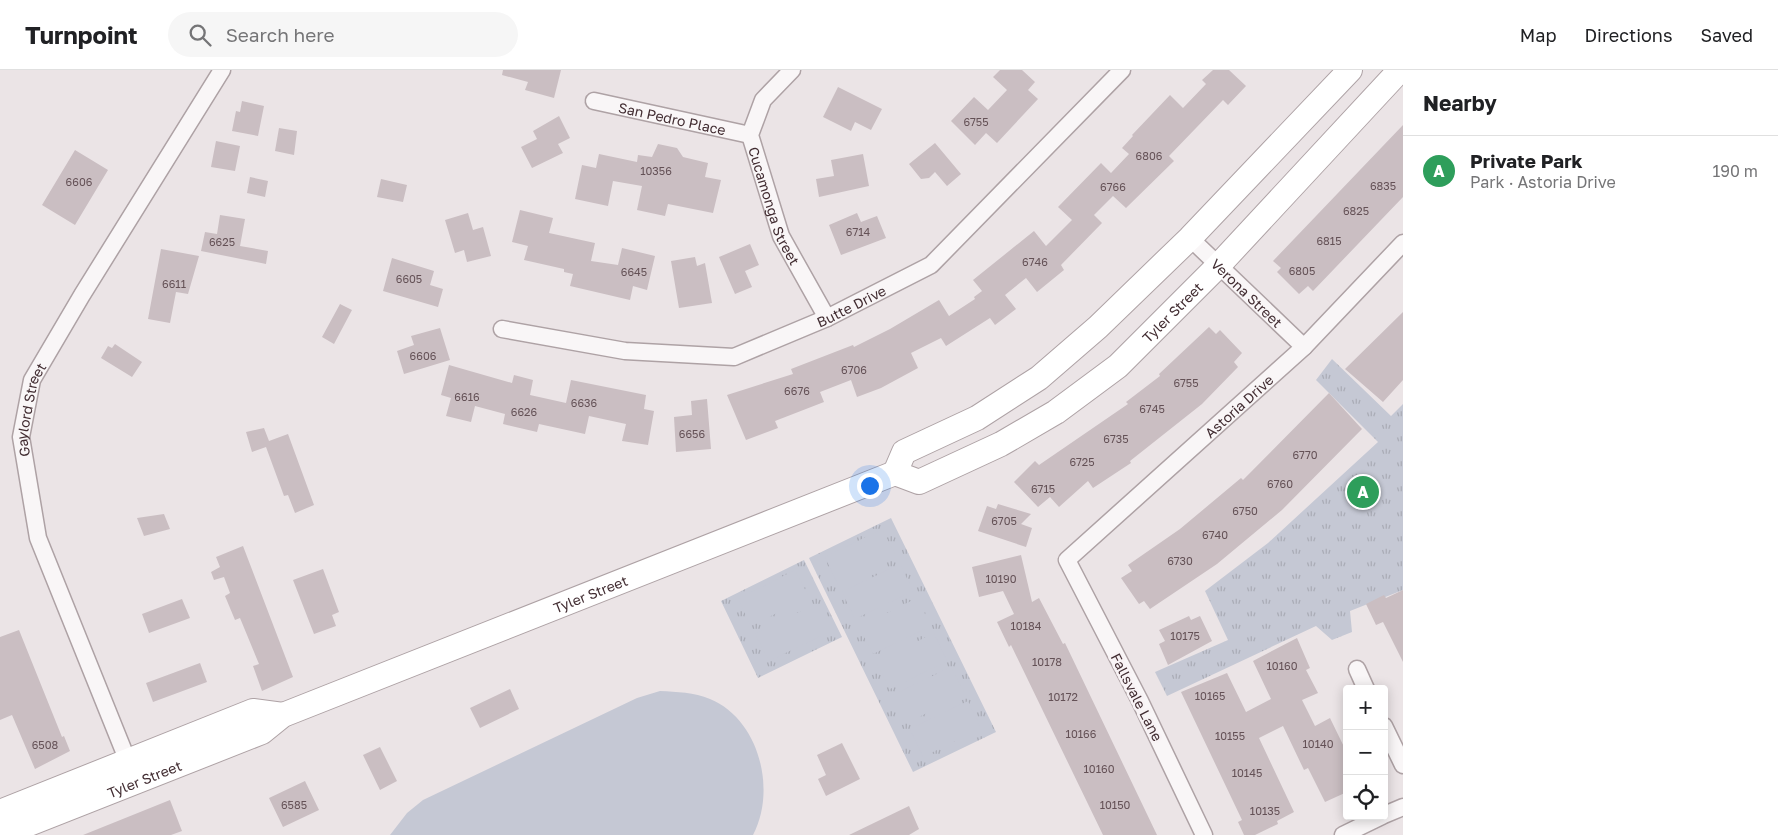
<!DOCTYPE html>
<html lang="en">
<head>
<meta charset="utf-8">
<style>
	body { margin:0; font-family:"Golos Text",sans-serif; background:#f6f6f6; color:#202124 }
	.controls { position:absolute; right:15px; bottom:15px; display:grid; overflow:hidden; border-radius:5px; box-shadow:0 2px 12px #0003 }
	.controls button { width:45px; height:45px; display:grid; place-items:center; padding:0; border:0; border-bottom:1px solid #e0e0e0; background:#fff; color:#202124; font:25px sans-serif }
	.you { position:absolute; left:869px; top:415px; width:18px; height:18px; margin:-12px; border:4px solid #fff; border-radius:50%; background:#1a73e8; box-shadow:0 0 0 8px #1a73e833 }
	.badge { display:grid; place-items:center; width:32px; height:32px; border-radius:50%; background:#0f766e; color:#fff; font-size:16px; font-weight:700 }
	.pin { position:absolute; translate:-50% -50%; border:2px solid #fff; box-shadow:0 1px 5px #0006 }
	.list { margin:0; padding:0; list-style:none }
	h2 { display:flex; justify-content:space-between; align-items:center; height:65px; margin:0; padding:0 20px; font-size:21px }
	h2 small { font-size:16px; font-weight:400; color:#757577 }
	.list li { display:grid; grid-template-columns:32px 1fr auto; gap:15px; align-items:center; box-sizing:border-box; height:70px; padding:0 20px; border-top:1px solid #e0e0e0 }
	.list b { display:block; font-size:19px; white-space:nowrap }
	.list p { margin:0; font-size:16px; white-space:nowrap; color:#757577 }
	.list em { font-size:16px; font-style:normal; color:#757577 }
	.icon { flex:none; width:28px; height:28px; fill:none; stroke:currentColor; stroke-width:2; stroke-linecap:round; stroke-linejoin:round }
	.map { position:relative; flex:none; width:1403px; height:765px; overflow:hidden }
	header { display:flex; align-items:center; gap:30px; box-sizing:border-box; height:70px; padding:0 25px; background:#fff; border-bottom:1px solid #e0e0e0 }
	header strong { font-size:24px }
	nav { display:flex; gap:28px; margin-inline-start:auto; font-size:18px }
	.search { width:350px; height:45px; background:#f6f6f6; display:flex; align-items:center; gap:12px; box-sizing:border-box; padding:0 18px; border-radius:28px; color:#757577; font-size:19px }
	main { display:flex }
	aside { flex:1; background:#fff }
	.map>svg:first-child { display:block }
	.grass { fill:url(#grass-tufts) }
	.pitch { fill:#c5c8d4 }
	.building { fill:#cabec2 }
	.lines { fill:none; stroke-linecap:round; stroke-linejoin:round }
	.street-casing { stroke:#aea2a5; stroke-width:19 }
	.secondary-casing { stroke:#aea2a5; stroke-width:26 }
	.street { stroke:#f9f6f7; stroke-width:16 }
	.secondary { stroke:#fff; stroke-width:24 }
	.labels { text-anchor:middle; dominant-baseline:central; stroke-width:5; stroke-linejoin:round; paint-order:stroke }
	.number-label { font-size:11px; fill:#645156 }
	.street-label { font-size:14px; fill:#422d32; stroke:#f8f3f5 }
</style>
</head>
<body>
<header>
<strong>Turnpoint</strong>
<div class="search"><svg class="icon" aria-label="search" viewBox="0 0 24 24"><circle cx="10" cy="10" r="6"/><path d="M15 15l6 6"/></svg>Search here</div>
<nav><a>Map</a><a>Directions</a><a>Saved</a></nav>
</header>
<main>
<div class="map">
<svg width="1403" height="765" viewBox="0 0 1403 765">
	<defs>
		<pattern id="grass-tufts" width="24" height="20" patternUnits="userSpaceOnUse" patternTransform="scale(1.25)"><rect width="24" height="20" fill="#c5c8d4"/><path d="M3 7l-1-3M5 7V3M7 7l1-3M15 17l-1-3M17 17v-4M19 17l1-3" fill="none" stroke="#aaacb6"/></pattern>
	</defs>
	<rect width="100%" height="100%" fill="#ebe4e6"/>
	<path class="grass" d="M 1332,289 L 1391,346 L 1403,334 L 1403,520 L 1350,541 L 1352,562 L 1332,570 L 1316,556 L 1167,626 L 1155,602 L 1228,570 L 1205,521 L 1268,473 L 1378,372 L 1316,310 Z
		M 891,448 L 996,662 L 913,702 L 809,488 Z
		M 804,490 L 842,567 L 758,608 L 721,531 Z"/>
	<path class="pitch" d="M 882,459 L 896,486 L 838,515 L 825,487 Z
		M 900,494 L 913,521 L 855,549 L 842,522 Z
		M 795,500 L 809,527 L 751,556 L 738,529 Z
		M 917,528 L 931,556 L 873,584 L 859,557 Z
		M 813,535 L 827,563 L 769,591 L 755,564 Z
		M 934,563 L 947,591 L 890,619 L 876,592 Z
		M 951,597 L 965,624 L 907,653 L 893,625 Z
		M 660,621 C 677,622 694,622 710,629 C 759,649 777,720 753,765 L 390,765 L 407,743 L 423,730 L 637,628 Z
		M 968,631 L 981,658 L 923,687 L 910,659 Z"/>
	<path class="building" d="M 503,0 L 561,0 L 554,28 L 525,20 L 528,12 L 502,5 Z
		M 1000,0 L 1022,0 L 1035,12 L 1028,20 L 1038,29 L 997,73 L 986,63 L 975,75 L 951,51 L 974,27 L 988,40 L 1007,20 L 993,7 Z
		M 1213,0 L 1229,0 L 1246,16 L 1228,35 L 1223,30 L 1169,86 L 1174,91 L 1126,138 L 1113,126 L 1094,145 L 1102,153 L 1061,195 L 1064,200 L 1037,222 L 1026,208 L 1005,225 L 1016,239 L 995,255 L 990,248 L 946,276 L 941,268 L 911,283 L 918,298 L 881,318 L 857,327 L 851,310 L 820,322 L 824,332 L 775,351 L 778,358 L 746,370 L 727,325 L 793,304 L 791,299 L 853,275 L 854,277 L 890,259 L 939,230 L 949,246 L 975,229 L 974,227 L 982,221 L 973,210 L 1034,161 L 1046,176 L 1072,150 L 1058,137 L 1101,93 L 1111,103 L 1129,84 L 1122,78 L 1133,66 L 1132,65 L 1170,25 L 1183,38 L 1206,14 L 1202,10 Z
		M 838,17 L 882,39 L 871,60 L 855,52 L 851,61 L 823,47 Z
		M 242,31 L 264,36 L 258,66 L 232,61 L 236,41 L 240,42 Z
		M 559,46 L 570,68 L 558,74 L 563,83 L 532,98 L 521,77 L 537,69 L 533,61 Z
		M 1403,55 L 1403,127 L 1313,221 L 1308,216 L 1299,224 L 1277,202 L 1281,198 L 1273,191 Z
		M 279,58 L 297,61 L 294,85 L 275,81 Z
		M 216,71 L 240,76 L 235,101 L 211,97 Z
		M 935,73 L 961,104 L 947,116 L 935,102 L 929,108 L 921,109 L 909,94 Z
		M 658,74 L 677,78 L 683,87 L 708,93 L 705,107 L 721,110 L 713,143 L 668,134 L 665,146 L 637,140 L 642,116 L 613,111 L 608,136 L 575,129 L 582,95 L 596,98 L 599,84 L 637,92 L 638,85 L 652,87 Z
		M 75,80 L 108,100 L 75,155 L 42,135 Z
		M 863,84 L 869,116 L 819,127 L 816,109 L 834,106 L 831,90 Z
		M 250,107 L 268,111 L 265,127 L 247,123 Z
		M 381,109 L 407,115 L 403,132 L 377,127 Z
		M 520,140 L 553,148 L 549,163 L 595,173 L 591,191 L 618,195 L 622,178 L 655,186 L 647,220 L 633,216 L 630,230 L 570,216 L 573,204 L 564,202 L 564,199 L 524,190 L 528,176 L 512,172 Z
		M 468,143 L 473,160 L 483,157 L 491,186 L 467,192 L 464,180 L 455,183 L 445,150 Z
		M 857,143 L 861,152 L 877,146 L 886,168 L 841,185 L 829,155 Z
		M 220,145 L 245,149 L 240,176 L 268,181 L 266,194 L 201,181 L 205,162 L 217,164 Z
		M 750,174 L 759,195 L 745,201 L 752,217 L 735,224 L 719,187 Z
		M 161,179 L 199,186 L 188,224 L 176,222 L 170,253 L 148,249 Z
		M 695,187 L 697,196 L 705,193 L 712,233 L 679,238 L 671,191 Z
		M 392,188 L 434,201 L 430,215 L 443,219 L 438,237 L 383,221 Z
		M 340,234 L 352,240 L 334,274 L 322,267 Z
		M 1403,242 L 1403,310 L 1383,332 L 1345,299 Z
		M 1209,257 L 1216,264 L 1220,260 L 1242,283 L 1234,292 L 1238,297 L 1202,334 L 1130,391 L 1131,393 L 1093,418 L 1088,411 L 1059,437 L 1050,427 L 1038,437 L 1014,412 L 1035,391 L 1039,395 L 1128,334 L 1126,332 L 1160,306 L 1159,304 Z
		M 440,258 L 450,290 L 404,304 L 397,281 L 414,275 L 411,266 Z
		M 115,274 L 142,292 L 132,307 L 101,288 L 108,276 L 112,278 Z
		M 449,295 L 512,313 L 514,305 L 533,310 L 530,325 L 566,333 L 571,310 L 646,325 L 644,339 L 654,341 L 648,375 L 622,371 L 626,354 L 589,346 L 585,364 L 539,354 L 537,362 L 503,354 L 505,344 L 475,336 L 471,352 L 446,346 L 451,328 L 441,325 Z
		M 1329,323 L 1362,359 L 1282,440 L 1217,494 L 1150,539 L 1144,531 L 1139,534 L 1121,508 L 1132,501 L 1128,495 L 1180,459 L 1241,408 L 1243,410 Z
		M 707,329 L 711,379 L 676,382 L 674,347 L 692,345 L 691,331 Z
		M 264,358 L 269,371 L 288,364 L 314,435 L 295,443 L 288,425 L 284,426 L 266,377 L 252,382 L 246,362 Z
		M 998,434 L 1031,444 L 1021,454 L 1032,458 L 1026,477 L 978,461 L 987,436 L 996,439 Z
		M 164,444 L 170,459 L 144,466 L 137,448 Z
		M 243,476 L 293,607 L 262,621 L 253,596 L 259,594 L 240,548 L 235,550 L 225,526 L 230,523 L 224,507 L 214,510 L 211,502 L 220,497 L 216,487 Z
		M 1021,485 L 1032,532 L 1039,528 L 1063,574 L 1065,573 L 1157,765 L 1103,765 L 1011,575 L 1009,577 L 997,552 L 1014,544 L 1003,521 L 979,527 L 972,497 Z
		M 323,499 L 339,542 L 332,545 L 336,556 L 314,564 L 293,510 Z
		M 1403,520 L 1403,592 L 1383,552 L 1376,555 L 1366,534 L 1384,525 L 1386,528 Z
		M 182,529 L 190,548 L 149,563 L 142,544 Z
		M 1189,546 L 1191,550 L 1200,546 L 1212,571 L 1168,595 L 1159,574 L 1165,571 L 1159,560 Z
		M 19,560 L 62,667 L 64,666 L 70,681 L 35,699 L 12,645 L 0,650 L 0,567 Z
		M 1297,568 L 1310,598 L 1306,600 L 1318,623 L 1302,630 L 1315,656 L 1330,648 L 1347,683 L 1347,722 L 1325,732 L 1308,698 L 1304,700 L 1283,656 L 1259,668 L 1294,742 L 1277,751 L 1278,754 L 1255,765 L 1244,765 L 1238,752 L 1242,750 L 1181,622 L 1227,603 L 1246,642 L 1271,629 L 1253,591 Z
		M 200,593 L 207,612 L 153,632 L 146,613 Z
		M 510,619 L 519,639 L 480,658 L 470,638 Z
		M 842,673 L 860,709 L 826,726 L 818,709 L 826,705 L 817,685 Z
		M 380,677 L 397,711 L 380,720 L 363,685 Z
		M 305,711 L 319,740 L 283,757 L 269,728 Z
		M 170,730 L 182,761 L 171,765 L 83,765 Z
		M 909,736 L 919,759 L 909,765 L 849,765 Z"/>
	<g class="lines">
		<g class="street-casing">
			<g id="street">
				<path id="s1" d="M 792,0 L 763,30 L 750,65 L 781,166 L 827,248"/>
				<path id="s2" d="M 594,31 L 750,65"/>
				<path id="s3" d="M 1190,168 L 1304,277"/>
				<path id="s4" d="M 502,259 L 625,281 L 734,287 L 827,248 L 931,195 L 1122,0"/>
				<path d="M 1357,599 L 1366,619"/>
				<path d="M 1384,656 L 1403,695"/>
				<path id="s5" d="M 131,699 L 38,468 L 21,367 L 32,310 L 82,225 L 222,0"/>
				<path d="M 1384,745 L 1403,737"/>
				<path id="s6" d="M 1204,765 L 1140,631 L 1067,490 L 1304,277 L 1403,173"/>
				<path d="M 1343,765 L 1382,746"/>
			</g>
		</g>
		<g class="secondary-casing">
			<g id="secondary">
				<path d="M 895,403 L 904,382 L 977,348 L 1039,308 L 1098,257 L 1190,168 L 1350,0"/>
				<path d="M 0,742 L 253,641 L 283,645"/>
				<path id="s7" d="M 1,765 L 262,662 L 283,645 L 895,403 L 919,412 L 1001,374 L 1056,342 L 1118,296 L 1218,196 L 1400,0"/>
			</g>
		</g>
		<use href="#street" class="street"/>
		<use href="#secondary" class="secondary"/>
	</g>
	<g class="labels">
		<g class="number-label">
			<text x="976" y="51">6755</text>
			<text x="1149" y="85">6806</text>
			<text x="656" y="100">10356</text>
			<text x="79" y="111">6606</text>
			<text x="1383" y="115">6835</text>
			<text x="1113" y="116">6766</text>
			<text x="1356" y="140">6825</text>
			<text x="858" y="161">6714</text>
			<text x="1329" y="170">6815</text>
			<text x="222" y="171">6625</text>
			<text x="1035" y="191">6746</text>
			<text x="1302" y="200">6805</text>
			<text x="634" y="201">6645</text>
			<text x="409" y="208">6605</text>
			<text x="174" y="213">6611</text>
			<text x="423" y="285">6606</text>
			<text x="854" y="299">6706</text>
			<text x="1186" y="312">6755</text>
			<text x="797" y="320">6676</text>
			<text x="467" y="326">6616</text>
			<text x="584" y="332">6636</text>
			<text x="1152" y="338">6745</text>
			<text x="524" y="341">6626</text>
			<text x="692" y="363">6656</text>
			<text x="1116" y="368">6735</text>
			<text x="1305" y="384">6770</text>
			<text x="1082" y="391">6725</text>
			<text x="1280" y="413">6760</text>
			<text x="1043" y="418">6715</text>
			<text x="1245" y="440">6750</text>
			<text x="1004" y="450">6705</text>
			<text x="1215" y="464">6740</text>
			<text x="1180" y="490">6730</text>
			<text x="1001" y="508">10190</text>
			<text x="1026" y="555">10184</text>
			<text x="1185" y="565">10175</text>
			<text x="1047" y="591">10178</text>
			<text x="1282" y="595">10160</text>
			<text x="1210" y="625">10165</text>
			<text x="1063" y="626">10172</text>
			<text x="1081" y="663">10166</text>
			<text x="1230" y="665">10155</text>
			<text x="1318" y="673">10140</text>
			<text x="45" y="674">6508</text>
			<text x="1099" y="698">10160</text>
			<text x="1247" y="702">10145</text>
			<text x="294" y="734">6585</text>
			<text x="1115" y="734">10150</text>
			<text x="1265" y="740">10135</text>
		</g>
		<g class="street-label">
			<text stroke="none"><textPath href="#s2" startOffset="80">San Pedro Place</textPath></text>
			<text stroke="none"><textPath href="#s1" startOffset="154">Cucamonga Street</textPath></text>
			<text stroke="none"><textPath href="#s3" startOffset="79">Verona Street</textPath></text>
			<text stroke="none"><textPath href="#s4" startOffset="362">Butte Drive</textPath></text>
			<text stroke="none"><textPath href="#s7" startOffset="1299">Tyler Street</textPath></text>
			<text stroke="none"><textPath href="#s6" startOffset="538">Astoria Drive</textPath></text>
			<text stroke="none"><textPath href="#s5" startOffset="380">Gaylord Street</textPath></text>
			<text stroke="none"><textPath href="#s7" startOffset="638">Tyler Street</textPath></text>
			<text transform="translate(1137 627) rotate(63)">Fallsvale Lane</text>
			<text stroke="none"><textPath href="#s7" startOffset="154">Tyler Street</textPath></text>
		</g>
	</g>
</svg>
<div class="controls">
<button>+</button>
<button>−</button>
<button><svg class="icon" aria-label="locate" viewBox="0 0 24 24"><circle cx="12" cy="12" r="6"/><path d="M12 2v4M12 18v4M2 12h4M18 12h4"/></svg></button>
</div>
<div class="you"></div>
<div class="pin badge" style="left:1363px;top:422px;background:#2e9e5b">A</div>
</div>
<aside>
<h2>Nearby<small></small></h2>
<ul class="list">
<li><span class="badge" style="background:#2e9e5b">A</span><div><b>Private Park</b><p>Park · Astoria Drive</p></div><em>190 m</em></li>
</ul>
</aside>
</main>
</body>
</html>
